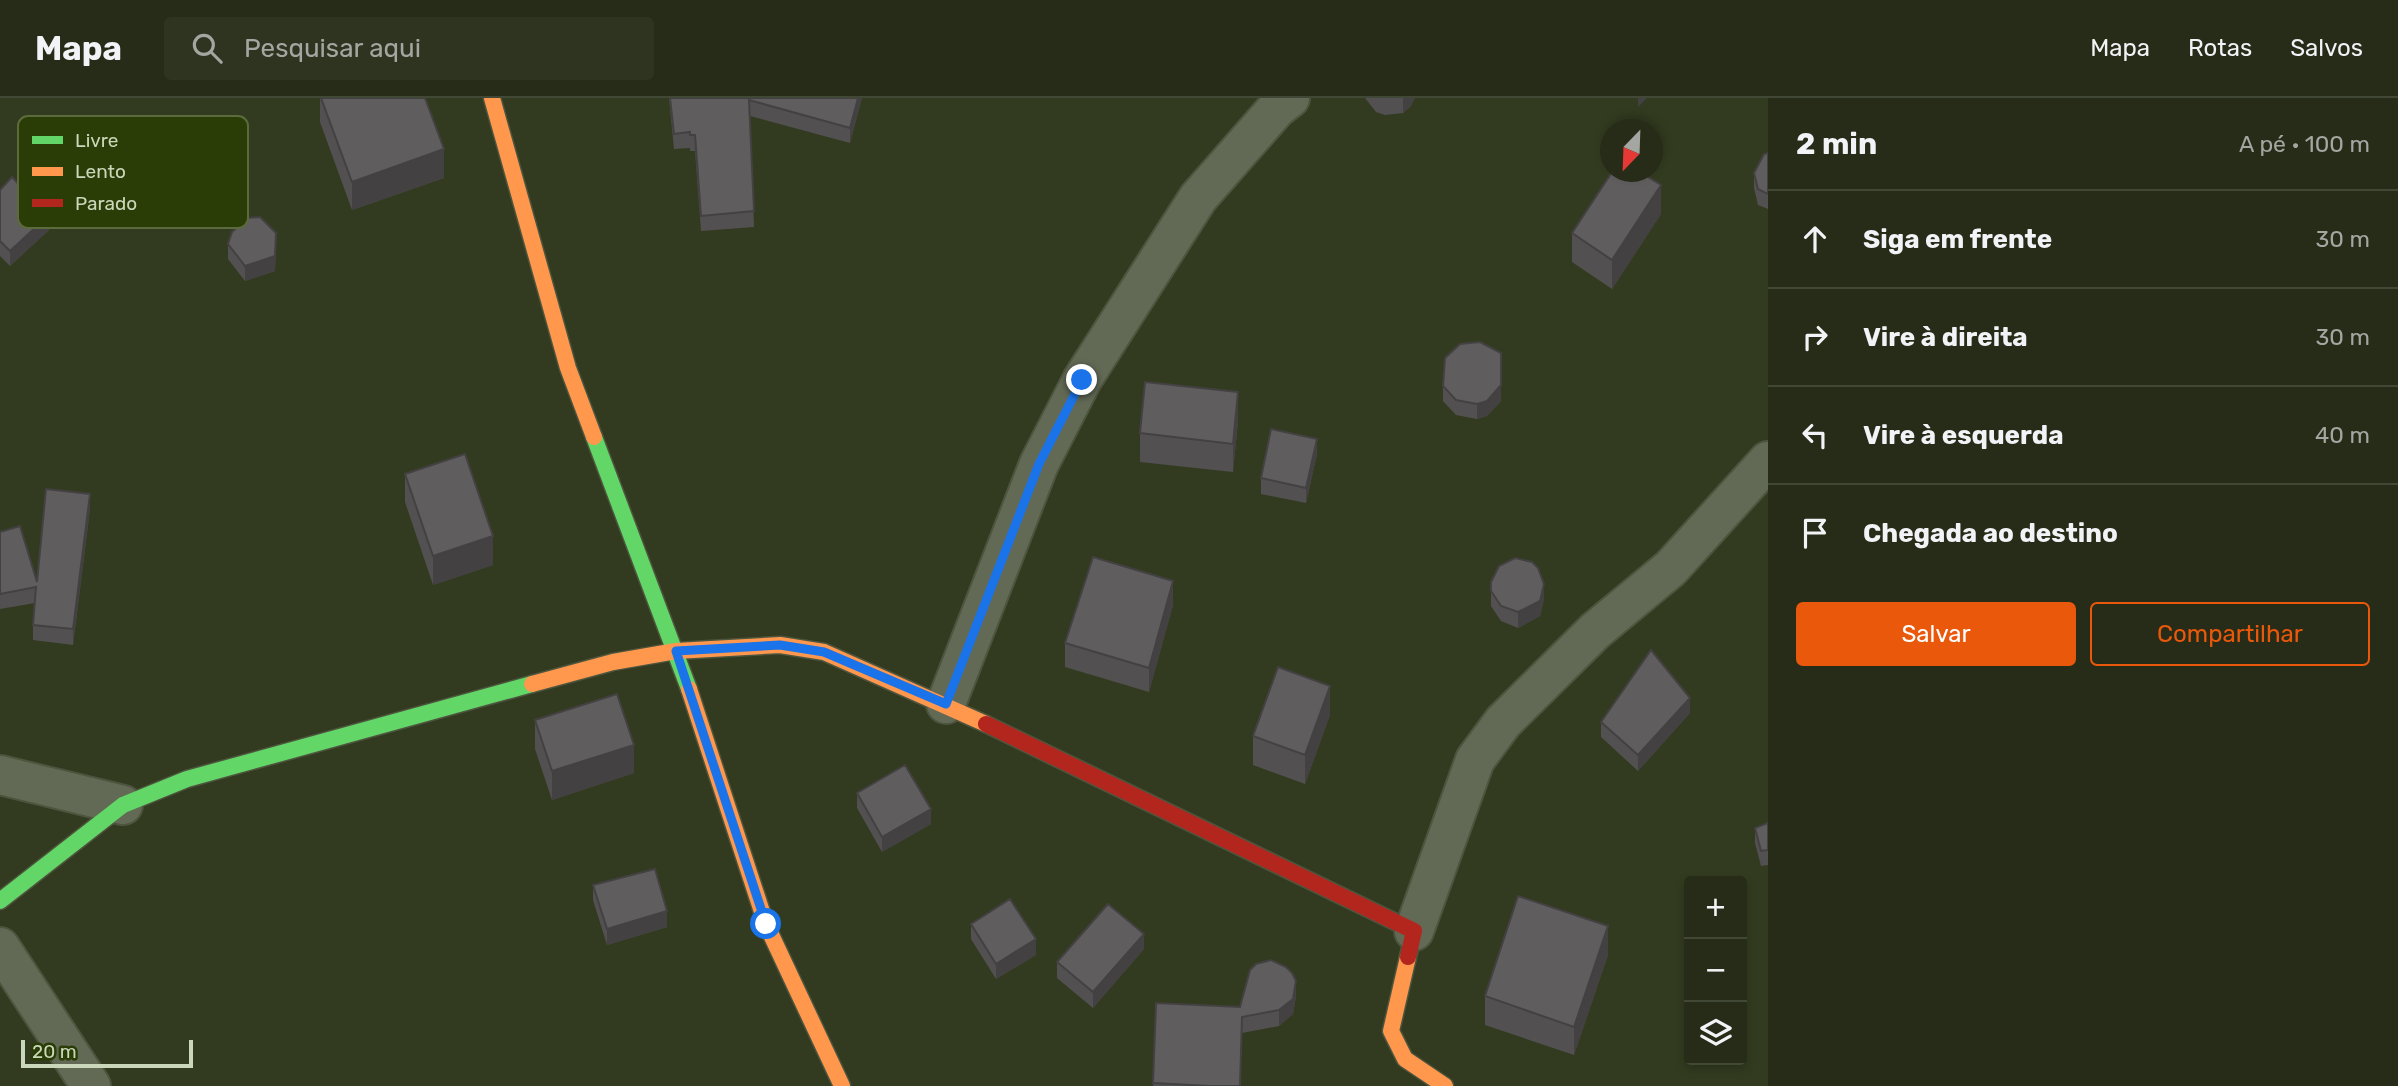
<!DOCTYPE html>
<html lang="pt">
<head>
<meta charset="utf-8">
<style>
	body { margin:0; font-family:Rubik,sans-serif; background:#2e3420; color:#f1f3f6 }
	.controls { position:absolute; right:21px; bottom:21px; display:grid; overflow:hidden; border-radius:7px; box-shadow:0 4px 10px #0003 }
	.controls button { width:63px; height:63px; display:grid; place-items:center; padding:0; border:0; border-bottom:2px solid #424836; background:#262c17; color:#f1f3f6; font:35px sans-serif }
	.compass { position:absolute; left:1600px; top:21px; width:63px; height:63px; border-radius:50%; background:#262c17; box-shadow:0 4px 10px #0003; rotate:203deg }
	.scale { position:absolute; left:21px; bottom:18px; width:172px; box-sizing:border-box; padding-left:7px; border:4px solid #cbd7bb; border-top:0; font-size:19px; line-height:24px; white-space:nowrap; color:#cbd7bb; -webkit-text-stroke:5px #2b3d06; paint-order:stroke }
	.stop { position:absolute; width:21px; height:21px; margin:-16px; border:5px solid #1a73e8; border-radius:50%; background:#fff }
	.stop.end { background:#1a73e8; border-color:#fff; box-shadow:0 2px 7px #0008 }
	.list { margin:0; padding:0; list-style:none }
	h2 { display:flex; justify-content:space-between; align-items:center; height:91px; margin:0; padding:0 28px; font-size:30px }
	h2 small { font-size:23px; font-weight:400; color:#a4a7a1 }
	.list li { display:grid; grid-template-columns:46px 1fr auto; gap:21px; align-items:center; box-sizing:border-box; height:98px; padding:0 28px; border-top:2px solid #424836 }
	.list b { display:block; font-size:26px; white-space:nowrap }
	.list em { font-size:23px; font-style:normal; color:#a4a7a1 }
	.actions { display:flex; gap:14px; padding:21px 28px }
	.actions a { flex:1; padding:16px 0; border:2px solid #ea580c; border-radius:7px; text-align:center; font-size:24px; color:#ea580c }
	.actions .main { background:#ea580c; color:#fff }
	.icon { flex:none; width:38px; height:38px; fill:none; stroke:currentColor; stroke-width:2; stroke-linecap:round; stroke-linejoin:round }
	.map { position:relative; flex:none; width:1768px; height:988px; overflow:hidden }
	header { display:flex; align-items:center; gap:42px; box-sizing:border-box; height:98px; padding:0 35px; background:#262c17; border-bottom:2px solid #424836 }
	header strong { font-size:33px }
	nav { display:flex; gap:38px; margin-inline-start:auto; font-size:24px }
	.search { width:490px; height:63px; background:#2e3420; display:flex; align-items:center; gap:18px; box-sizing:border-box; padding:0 24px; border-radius:7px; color:#a4a7a1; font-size:26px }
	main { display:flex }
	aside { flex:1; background:#262c17 }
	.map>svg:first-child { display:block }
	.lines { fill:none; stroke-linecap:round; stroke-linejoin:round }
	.street-casing { stroke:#4d553e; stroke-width:42 }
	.fast-casing { stroke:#4d553e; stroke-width:19 }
	.slow-casing { stroke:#4d553e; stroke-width:19 }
	.jam-casing { stroke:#4d553e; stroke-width:19 }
	.street { stroke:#626a56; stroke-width:38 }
	.fast { stroke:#63d668; stroke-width:16 }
	.slow { stroke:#ff974d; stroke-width:16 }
	.jam { stroke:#b3261e; stroke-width:16 }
	.wall { fill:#535052 }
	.shaded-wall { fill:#434142 }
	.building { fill:#605d5f; stroke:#434142; stroke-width:2 }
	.route { stroke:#1a73e8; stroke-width:9 }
	.key { fill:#2b3d06; stroke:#5b6b3c; stroke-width:2 }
	.key-label { font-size:19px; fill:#cbd7bb }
</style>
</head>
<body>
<header>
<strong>Mapa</strong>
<div class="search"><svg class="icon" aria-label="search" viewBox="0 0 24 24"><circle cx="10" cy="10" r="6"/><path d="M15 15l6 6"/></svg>Pesquisar aqui</div>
<nav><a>Mapa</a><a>Rotas</a><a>Salvos</a></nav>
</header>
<main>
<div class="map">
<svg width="1768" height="988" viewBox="0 0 1768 988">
	<rect width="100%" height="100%" fill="#323b1f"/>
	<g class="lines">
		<g class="street-casing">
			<path id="street" d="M 946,606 L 1039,366 L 1082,282 L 1198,100 L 1277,10 L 1290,0
				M 0,677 L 123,707
				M 1414,833 L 1475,662 L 1503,624 L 1595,533 L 1671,470 L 1768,363
				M 0,849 L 91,988"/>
		</g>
		<g class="fast-casing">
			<path id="fast" d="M 594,339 L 689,591
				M 0,803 L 123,707 L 187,681 L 532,586"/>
		</g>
		<g class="slow-casing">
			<path id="slow" d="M 492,0 L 568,270 L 594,339
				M 532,586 L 613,564 L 676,553 L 780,547 L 824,554 L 986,626
				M 689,591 L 766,826 L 842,988
				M 1408,859 L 1391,933 L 1405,961 L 1445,988"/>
		</g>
		<g class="jam-casing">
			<path id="jam" d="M 986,626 L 1414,833 L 1408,859"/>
		</g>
		<use href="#street" class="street"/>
		<use href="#fast" class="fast"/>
		<use href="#slow" class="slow"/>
		<use href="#jam" class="jam"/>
	</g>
	<path class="wall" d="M 320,0 L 425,0 L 444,80 L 352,112 L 320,24 Z
		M 669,0 L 862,0 L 850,45 L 750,18 L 754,129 L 701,133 L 695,53 L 690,53 L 690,50 L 674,51 Z
		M 1365,0 L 1415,0 L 1410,9 L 1403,15 L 1385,17 L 1376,14 Z
		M 1768,55 L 1768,111 L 1758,107 L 1754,90 L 1754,75 Z
		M 0,92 L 49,132 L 10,168 L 0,158 Z
		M 1661,116 L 1612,191 L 1572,164 L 1572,135 Z
		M 228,146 L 276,150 L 275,173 L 245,183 L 228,161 Z
		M 1501,255 L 1501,303 L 1487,318 L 1477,321 L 1456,317 L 1443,303 L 1443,288 Z
		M 1238,323 L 1233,374 L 1140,364 L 1140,335 Z
		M 1317,356 L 1306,405 L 1261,396 L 1261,380 Z
		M 405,376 L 493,467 L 433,487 L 405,404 Z
		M 90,411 L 73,547 L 33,542 L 33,527 L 35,505 L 0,511 L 0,434 L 37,484 Z
		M 1491,484 L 1544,501 L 1540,518 L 1518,530 L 1501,523 L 1491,508 Z
		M 1173,507 L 1149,594 L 1065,569 L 1065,545 Z
		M 1690,615 L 1638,673 L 1601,639 L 1601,624 Z
		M 1330,617 L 1305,686 L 1253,667 L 1253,638 Z
		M 535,622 L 634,675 L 552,702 L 535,651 Z
		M 857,695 L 931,726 L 882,754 L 857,710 Z
		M 1768,725 L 1768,767 L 1761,768 L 1755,745 L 1755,730 Z
		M 593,787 L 667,829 L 607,847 L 593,802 Z
		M 971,826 L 1036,857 L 996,881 L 971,841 Z
		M 1144,851 L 1093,910 L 1057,880 L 1057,864 Z
		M 1608,857 L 1574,957 L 1485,927 L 1485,898 Z
		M 1296,898 L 1293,916 L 1279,928 L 1242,935 L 1240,988 L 1153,988 L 1156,905 L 1240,909 Z"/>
	<path class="shaded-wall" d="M 858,0 L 862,0 L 850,45 L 850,30 Z
		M 1403,0 L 1415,0 L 1410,9 L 1403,15 Z
		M 1638,0 L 1647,0 L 1638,9 Z
		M 444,51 L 444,80 L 352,112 L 352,84 Z
		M 1661,87 L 1661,116 L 1612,191 L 1612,162 Z
		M 49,117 L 49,132 L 10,168 L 10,153 Z
		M 276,135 L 275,173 L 245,183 L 245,168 Z
		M 1501,287 L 1501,303 L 1487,318 L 1477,321 L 1477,306 Z
		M 1238,294 L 1238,323 L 1233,374 L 1233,346 Z
		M 1317,341 L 1317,356 L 1306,405 L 1306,390 Z
		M 90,396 L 90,411 L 73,547 L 73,531 Z
		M 493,438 L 493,467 L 433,487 L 433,458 Z
		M 1173,483 L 1173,507 L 1149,594 L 1149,570 Z
		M 1544,486 L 1544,501 L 1540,518 L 1518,530 L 1518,514 Z
		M 1330,588 L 1330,617 L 1305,686 L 1305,657 Z
		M 1690,600 L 1690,615 L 1638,673 L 1638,657 Z
		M 634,647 L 634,675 L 552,702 L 552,673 Z
		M 931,711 L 931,726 L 882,754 L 882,739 Z
		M 667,813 L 667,829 L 607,847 L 607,831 Z
		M 1608,828 L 1608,857 L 1574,957 L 1574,929 Z
		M 1144,836 L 1144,851 L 1093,910 L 1093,894 Z
		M 1036,841 L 1036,857 L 996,881 L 996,866 Z
		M 1296,883 L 1296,898 L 1293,916 L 1279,928 L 1279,912 Z"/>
	<path class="building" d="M 321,0 L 425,0 L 444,51 L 352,84 Z
		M 670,0 L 858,0 L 850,30 L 749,2 L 754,113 L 701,118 L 695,37 L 690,37 L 690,34 L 674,36 Z
		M 1768,55 L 1768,96 L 1758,91 L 1754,75 L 1764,56 Z
		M 1612,74 L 1640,74 L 1661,87 L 1612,162 L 1572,135 Z
		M 12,79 L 49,117 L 10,153 L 0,143 L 0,92 Z
		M 260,119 L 276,135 L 275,158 L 245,168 L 228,146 L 232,134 L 247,120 Z
		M 1480,244 L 1501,255 L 1501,287 L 1487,303 L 1477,306 L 1456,302 L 1443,288 L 1445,260 L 1460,246 Z
		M 1145,284 L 1238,294 L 1233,346 L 1140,335 Z
		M 1271,331 L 1317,341 L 1306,390 L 1261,380 Z
		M 465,356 L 493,438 L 433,458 L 405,376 Z
		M 46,391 L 90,396 L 73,531 L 33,527 L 36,489 L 0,496 L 0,434 L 20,428 L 37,484 Z
		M 1093,459 L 1173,483 L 1149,570 L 1065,545 Z
		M 1515,460 L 1532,464 L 1538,470 L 1544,486 L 1540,503 L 1518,514 L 1501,508 L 1491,493 L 1491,484 L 1499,468 Z
		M 1651,552 L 1690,600 L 1638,657 L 1601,624 Z
		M 1278,569 L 1330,588 L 1305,657 L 1253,638 Z
		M 617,596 L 634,647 L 552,673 L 535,622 Z
		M 905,667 L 931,711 L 882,739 L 857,695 Z
		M 1768,725 L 1768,752 L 1761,753 L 1755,730 Z
		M 655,771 L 667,813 L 607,831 L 593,787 Z
		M 1518,798 L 1608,828 L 1574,929 L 1485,898 Z
		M 1010,801 L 1036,841 L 996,866 L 971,826 Z
		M 1108,806 L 1144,836 L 1093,894 L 1057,864 Z
		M 1271,862 L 1286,869 L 1292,875 L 1296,883 L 1293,901 L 1279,912 L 1242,919 L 1240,988 L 1210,988 L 1153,985 L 1156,905 L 1240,909 L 1250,872 L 1256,866 Z"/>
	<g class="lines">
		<path class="route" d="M 766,826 L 676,553 L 780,547 L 824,554 L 946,606 L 1039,366 L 1082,282"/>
	</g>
	<rect x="18" y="18" width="230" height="112" rx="10" class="key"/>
	<rect x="32" y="38" width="31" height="8" fill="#63d668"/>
	<rect x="32" y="69" width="31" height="9" fill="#ff974d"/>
	<rect x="32" y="101" width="31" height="8" fill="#b3261e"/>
	<g class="key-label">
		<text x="75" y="49">Livre</text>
		<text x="75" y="80">Lento</text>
		<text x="75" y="112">Parado</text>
	</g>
</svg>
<div class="controls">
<button>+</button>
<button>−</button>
<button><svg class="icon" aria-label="layers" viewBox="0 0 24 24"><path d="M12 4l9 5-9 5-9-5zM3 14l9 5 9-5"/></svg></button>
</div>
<svg class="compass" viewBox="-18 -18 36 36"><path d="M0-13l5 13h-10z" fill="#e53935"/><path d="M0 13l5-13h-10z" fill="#a4a7a1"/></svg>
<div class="scale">20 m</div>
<div class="stop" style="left:766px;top:826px"></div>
<div class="stop end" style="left:1082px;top:282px"></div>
</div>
<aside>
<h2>2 min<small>A pé · 100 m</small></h2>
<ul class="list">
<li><svg class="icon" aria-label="ahead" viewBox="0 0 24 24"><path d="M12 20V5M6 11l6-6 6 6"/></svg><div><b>Siga em frente</b></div><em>30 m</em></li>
<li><svg class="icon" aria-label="right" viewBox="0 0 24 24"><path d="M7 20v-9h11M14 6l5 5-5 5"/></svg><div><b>Vire à direita</b></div><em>30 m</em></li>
<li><svg class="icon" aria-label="left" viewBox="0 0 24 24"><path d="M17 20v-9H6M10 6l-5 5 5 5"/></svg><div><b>Vire à esquerda</b></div><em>40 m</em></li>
<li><svg class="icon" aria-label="arrive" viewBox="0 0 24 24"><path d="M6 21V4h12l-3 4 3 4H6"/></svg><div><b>Chegada ao destino</b></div></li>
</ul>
<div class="actions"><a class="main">Salvar</a><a>Compartilhar</a></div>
</aside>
</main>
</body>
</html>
